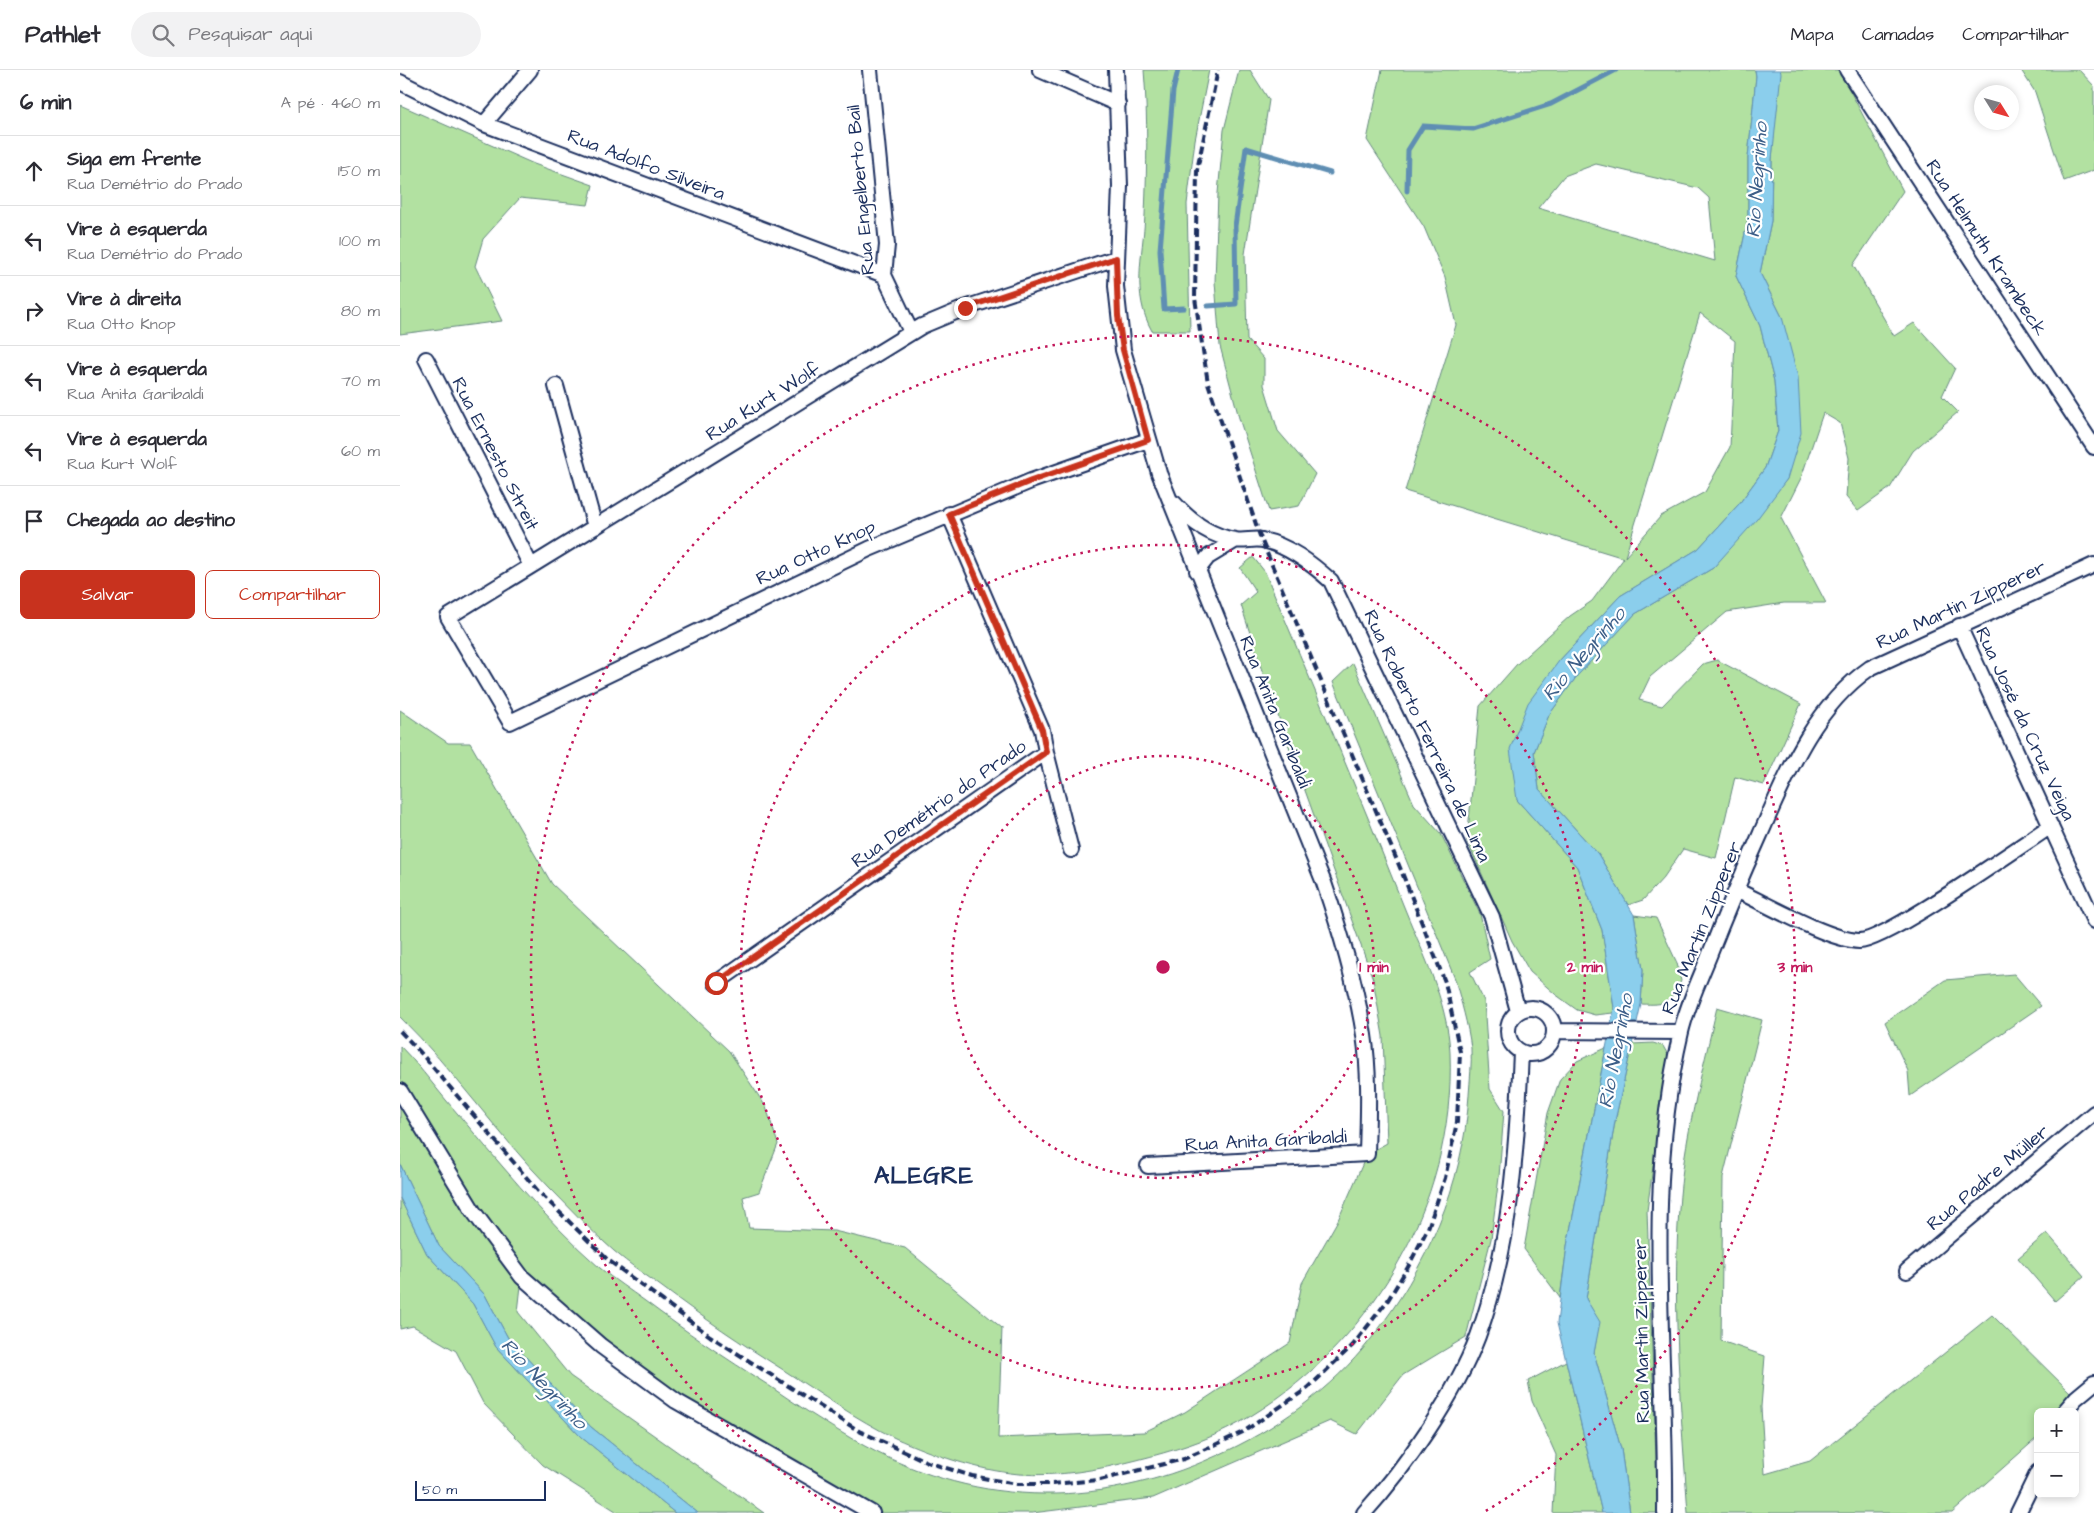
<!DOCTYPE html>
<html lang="pt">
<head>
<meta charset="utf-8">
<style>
	body { margin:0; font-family:"Architects Daughter",sans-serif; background:#f2f2f3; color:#2b2b33 }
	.controls { position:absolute; right:15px; bottom:15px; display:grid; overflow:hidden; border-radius:8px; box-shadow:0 2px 8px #0003 }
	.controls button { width:45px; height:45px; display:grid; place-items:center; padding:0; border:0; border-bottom:1px solid #e1e1e2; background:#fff; color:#2b2b33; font:25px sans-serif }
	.compass { position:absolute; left:1574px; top:15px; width:45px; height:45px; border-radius:50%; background:#fff; box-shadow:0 2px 8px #0003; rotate:127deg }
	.scale { position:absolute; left:15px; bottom:12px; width:131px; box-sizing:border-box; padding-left:5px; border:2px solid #1b2f5e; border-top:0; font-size:14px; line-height:18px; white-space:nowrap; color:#1b2f5e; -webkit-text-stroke:4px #fff; paint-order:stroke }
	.stop { position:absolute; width:15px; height:15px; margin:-11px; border:4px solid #c8321e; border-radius:50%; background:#fff }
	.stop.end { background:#c8321e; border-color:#fff; box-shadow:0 1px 5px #0008 }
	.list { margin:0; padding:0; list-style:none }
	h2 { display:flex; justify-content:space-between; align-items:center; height:65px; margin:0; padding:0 20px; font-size:21px }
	h2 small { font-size:16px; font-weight:400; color:#7c7c81 }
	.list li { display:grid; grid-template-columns:32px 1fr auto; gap:15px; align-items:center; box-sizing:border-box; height:70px; padding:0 20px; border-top:1px solid #e1e1e2 }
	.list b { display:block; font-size:19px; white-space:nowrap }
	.list p { margin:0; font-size:16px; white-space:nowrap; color:#7c7c81 }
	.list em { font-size:16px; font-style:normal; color:#7c7c81 }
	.actions { display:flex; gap:10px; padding:15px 20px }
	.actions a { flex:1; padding:11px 0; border:1px solid #c8321e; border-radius:8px; text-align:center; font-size:18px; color:#c8321e }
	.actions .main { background:#c8321e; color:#fff }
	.icon { flex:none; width:28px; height:28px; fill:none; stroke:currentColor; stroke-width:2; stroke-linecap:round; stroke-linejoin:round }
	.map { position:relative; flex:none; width:1694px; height:1443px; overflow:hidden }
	header { display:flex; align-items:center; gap:30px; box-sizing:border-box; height:70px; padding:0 25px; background:#fff; border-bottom:1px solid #e1e1e2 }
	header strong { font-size:24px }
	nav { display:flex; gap:28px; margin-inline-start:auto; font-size:18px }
	.search { width:350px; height:45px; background:#f2f2f3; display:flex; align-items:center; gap:12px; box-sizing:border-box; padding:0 18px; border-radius:28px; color:#7c7c81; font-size:19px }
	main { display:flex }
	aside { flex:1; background:#fff }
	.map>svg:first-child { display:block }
	.green { fill:#b2e1a1; stroke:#668880; fill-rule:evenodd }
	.water { fill:#8bceec; stroke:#5e8eb3 }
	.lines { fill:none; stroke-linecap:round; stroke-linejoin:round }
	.stream { stroke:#5e8eb3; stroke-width:5 }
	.street-casing { stroke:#1b2f5e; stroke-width:18 }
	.street { stroke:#fff; stroke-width:14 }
	.rail { stroke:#1b2f5e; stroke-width:4; stroke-dasharray:8 4; stroke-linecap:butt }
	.route { stroke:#c8321e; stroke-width:6 }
	.ring { fill:none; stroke:#c2185b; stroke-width:2.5; stroke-dasharray:2.5 5 }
	.labels { text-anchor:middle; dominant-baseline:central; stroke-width:4.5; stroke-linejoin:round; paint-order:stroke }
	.street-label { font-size:19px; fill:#1b2f5e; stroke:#fff }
	.water-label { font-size:20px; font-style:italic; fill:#3d5f89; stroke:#fff }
	.district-label { font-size:24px; font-weight:bold; letter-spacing:1px; fill:#1b2f5e; stroke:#fff }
	.centre { fill:#c2185b; stroke:#fff; stroke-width:2.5 }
	.ring-label { font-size:15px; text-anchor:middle; font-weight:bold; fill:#c2185b; stroke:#fff; stroke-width:4.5; stroke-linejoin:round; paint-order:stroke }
</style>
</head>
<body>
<header>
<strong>Pathlet</strong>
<div class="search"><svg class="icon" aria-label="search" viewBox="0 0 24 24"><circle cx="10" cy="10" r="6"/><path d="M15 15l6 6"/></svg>Pesquisar aqui</div>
<nav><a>Mapa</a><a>Camadas</a><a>Compartilhar</a></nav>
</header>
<main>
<aside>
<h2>6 min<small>A pé · 460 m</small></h2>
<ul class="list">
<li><svg class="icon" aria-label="ahead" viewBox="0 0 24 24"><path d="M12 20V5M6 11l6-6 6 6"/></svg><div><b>Siga em frente</b><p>Rua Demétrio do Prado</p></div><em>150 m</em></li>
<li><svg class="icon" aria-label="left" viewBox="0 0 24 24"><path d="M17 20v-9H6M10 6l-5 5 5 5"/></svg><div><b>Vire à esquerda</b><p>Rua Demétrio do Prado</p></div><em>100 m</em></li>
<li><svg class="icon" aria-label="right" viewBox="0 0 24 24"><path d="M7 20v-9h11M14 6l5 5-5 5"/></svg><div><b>Vire à direita</b><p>Rua Otto Knop</p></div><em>80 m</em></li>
<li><svg class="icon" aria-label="left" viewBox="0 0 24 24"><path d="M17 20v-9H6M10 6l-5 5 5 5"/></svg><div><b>Vire à esquerda</b><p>Rua Anita Garibaldi</p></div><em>70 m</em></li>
<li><svg class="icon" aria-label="left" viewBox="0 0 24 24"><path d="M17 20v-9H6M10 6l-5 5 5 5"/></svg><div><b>Vire à esquerda</b><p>Rua Kurt Wolf</p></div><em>60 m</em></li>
<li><svg class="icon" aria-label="arrive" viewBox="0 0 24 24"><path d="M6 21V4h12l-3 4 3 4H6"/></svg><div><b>Chegada ao destino</b></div></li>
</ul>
<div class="actions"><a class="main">Salvar</a><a>Compartilhar</a></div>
</aside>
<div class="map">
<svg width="1694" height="1443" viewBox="0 0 1694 1443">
	<rect width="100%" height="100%" fill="#fff"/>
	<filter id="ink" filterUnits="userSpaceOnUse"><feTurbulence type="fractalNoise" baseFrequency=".02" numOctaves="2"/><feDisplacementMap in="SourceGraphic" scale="10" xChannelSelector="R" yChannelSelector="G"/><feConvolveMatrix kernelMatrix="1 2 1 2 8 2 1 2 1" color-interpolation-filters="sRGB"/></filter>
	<g filter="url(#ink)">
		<path class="green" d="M 744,0 L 809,0 L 795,70 L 787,134 L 790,261 L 752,261 C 731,223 743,187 745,145 C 747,97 748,48 744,0 Z
			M 839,0 L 850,0 L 869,30 L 845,184 L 847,270 L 864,289 L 864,315 L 878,361 L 915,404 L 899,436 L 869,441 L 839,348 L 820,276 L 815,212 L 818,123 L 824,60 Z
			M 982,0 L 1355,0 L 1356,6 L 1348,88 L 1348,149 L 1336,206 L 1360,256 L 1374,311 L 1378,361 L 1365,398 L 1339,434 L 1298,479 L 1220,526 L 1159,591 L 1117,730 L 1177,797 L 1202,860 L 1214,938 L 1213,943 L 1195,945 L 1177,940 L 1155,924 L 1130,902 L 1112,871 L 1067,771 L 1080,636 L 1117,594 L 1170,546 L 1192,531 L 1224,488 L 1005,421 L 1056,255 L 1045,207 L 1024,157 L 967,70 ZM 1196,94 L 1298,118 L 1309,128 L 1315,191 L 1138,138 L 1164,106 ZM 1300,243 L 1335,271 L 1330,377 L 1305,422 L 1261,446 L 1225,487 Z
			M 1380,0 L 1439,0 L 1503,121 L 1453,195 L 1494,266 L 1514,253 L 1555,298 L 1542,326 L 1558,342 L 1513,381 L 1490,418 L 1458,441 L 1446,427 L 1449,388 L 1440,353 L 1423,343 L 1401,408 L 1381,448 L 1426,533 L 1384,533 L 1327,542 L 1250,607 L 1239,630 L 1262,636 L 1303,594 L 1317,590 L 1401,634 L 1364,715 L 1335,707 L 1316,788 L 1283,779 L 1264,807 L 1243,830 L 1228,835 L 1198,784 L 1139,719 L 1134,682 L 1149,645 L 1177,606 L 1235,544 L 1313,498 L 1387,409 L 1382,247 L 1360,203 L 1371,151 L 1372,89 Z
			M 1621,0 L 1679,0 L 1694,16 L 1694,100 L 1664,111 L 1635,22 Z
			M 0,35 L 134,94 L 193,115 L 188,135 L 120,128 L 83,169 L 75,196 L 102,251 L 0,264 Z
			M 853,487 L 865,502 C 911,612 958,721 1002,832 C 1021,880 1048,931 1050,983 C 1056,1135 969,1279 839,1353 C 807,1371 772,1381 737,1390 C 698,1400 658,1407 619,1404 C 576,1400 534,1385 495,1368 C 456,1349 421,1324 385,1301 C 342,1274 302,1247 262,1217 C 246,1205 229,1194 214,1181 C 192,1162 171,1139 150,1118 C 97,1064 54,1000 0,947 L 0,640 L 48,673 L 70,673 L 152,814 L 329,981 L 366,1037 L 378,1074 L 359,1122 L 343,1127 L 349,1158 L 434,1161 L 505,1178 L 602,1258 L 598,1368 L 744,1362 L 785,1342 L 890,1273 L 902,1213 L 938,1150 L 967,1084 L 987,1073 L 983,966 L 973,909 L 863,604 L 841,535 L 856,522 L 840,498 Z
			M 953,593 L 1014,734 L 1041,764 L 1080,844 L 1090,889 L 1070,902 L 1084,931 L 1090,1019 L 1104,1041 L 1099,1107 L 1091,1169 L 1066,1267 L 1003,1305 L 957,1364 L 930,1351 L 753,1428 L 632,1443 L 472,1443 L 276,1331 L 122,1207 L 118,1242 L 170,1306 L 364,1443 L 298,1443 L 191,1357 L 108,1268 L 85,1225 L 39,1176 L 0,1094 L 0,976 C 17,993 31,1012 46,1030 C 95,1087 143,1148 200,1198 C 214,1210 230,1220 245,1231 C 285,1261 325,1288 368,1315 C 396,1334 424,1353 454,1370 C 570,1437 695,1441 816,1386 C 875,1360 931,1320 971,1269 C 1027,1197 1063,1116 1069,1025 C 1070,1010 1072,993 1071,978 C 1068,954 1061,932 1055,909 L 933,612 Z
			M 1234,845 L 1256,848 L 1277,893 L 1281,911 C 1269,934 1266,935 1241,934 L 1243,900 Z
			M 1614,904 L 1641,936 L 1510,1026 L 1508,1001 L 1485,952 L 1545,910 Z
			M 1317,937 L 1362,950 L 1323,1107 L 1321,1271 L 1365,1286 L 1361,1337 L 1365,1404 L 1410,1391 L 1592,1245 L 1676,1328 L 1664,1342 L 1638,1342 L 1638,1367 L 1552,1443 L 1288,1443 C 1281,1342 1272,1240 1279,1139 C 1283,1071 1302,1004 1317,937 Z
			M 1253,973 L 1263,976 L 1268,985 L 1247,1141 L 1258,1443 L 1230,1443 L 1221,1379 L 1194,1283 L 1199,1252 L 1186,1229 L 1215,1051 L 1232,974 Z
			M 1206,978 L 1167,1176 L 1160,1228 L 1124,1179 L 1148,1043 L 1160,1009 L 1177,991 Z
			M 0,1128 L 27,1184 L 73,1234 L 96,1277 L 181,1367 L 275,1443 L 219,1443 L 143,1395 L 83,1333 L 56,1281 L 13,1256 L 0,1259 Z
			M 1647,1163 L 1684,1206 L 1655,1231 L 1618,1188 Z
			M 1166,1291 L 1202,1443 L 1153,1443 L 1156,1385 L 1132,1331 L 1128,1311 Z"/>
		<path class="water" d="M 1355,0 L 1380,0 L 1381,3 L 1372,89 L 1371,151 L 1360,203 L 1382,247 L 1398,307 L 1401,363 L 1387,409 L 1357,449 L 1313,498 L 1235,544 L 1177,606 L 1149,645 L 1134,682 L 1139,719 L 1198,784 L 1234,845 L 1243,900 L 1241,934 L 1215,1051 L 1186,1229 L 1200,1252 L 1194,1283 L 1221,1379 L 1230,1443 L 1202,1443 L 1157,1253 L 1167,1176 L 1214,938 L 1202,860 L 1177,797 L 1117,730 L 1110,679 L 1128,633 L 1159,591 L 1220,526 L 1298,479 L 1339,434 L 1365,398 L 1378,361 L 1374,311 L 1360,256 L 1336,206 L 1348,149 L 1348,88 L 1356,6 Z
			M 0,1094 L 39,1176 L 85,1225 L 108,1268 L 191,1357 L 298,1443 L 275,1443 L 181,1367 L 96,1277 L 73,1234 L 27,1184 L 0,1128 Z"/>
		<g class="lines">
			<path class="stream" d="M 778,0 L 773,21 L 760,180 L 764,239 L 784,238
				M 1007,121 L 1008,80 L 1023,56 L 1073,59 L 1151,34 L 1216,0
				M 808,236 L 836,234 L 835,156 L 846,78 L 930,103"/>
			<g class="street-casing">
				<path id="street" d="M 470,0 L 487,175 L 484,205 L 511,262
					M 640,0 L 718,34
					M 716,0 L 720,116 L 716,216 L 723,280 L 759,403 L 924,813 C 941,863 956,913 964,965 C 970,1004 968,1045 967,1084 L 748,1096
					M 1447,0 L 1694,377
					M 0,12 L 84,54 L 484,205
					M 84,54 L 130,0
					M 716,188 L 565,238 L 522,256 L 48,547 L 110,652 L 469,479 L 631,411 L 748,370
					M 26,289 L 131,496
					M 156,316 L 195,457
					M 774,433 C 790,451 811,466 835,470 C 844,472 854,468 862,470 C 888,475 912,494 931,511 L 1092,847 L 1118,941
					M 797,501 L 808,487 L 836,470
					M 1559,556 L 1694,851
					M 646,682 L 671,780
					M 1336,820 C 1366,834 1429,870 1459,871 C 1485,872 1620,776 1651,756
					M 316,913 L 646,682 L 642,660 L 549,444
					M1108 961a23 23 0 1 1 46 0a23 23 0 1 1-46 0Z
					M 1154,961 L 1281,962
					M 0,1021 L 73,1141 L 122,1207 L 201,1276 L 276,1331 L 472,1443
					M 1507,1201 L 1694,1043
					M 1664,1342 L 1676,1328 L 1694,1313
					M 964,1443 C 1006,1397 1056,1324 1078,1266 C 1111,1176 1117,1077 1121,982
					M 1265,1443 C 1267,1280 1243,1124 1281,962 C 1287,936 1299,911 1309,886 C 1325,845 1342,805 1360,765 C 1387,704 1413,638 1470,598 L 1694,495
					M 1618,1443 L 1638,1402"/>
			</g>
			<use href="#street" class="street"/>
			<path class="rail" d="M 0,961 L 20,982 L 138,1121 L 208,1190 L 310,1266 L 459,1361 L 530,1393 L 572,1406 L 617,1414 L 652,1414 L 700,1410 L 784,1389 L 843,1362 L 908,1318 L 953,1275 L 988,1230 L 1008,1197 L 1028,1158 L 1045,1108 L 1057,1052 L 1060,982 L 1045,912 L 1001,800 L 861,469 L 808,313 L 795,228 L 797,100 L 818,0"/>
		</g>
	</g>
	<g class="lines" filter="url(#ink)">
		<path class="route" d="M 316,913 L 646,682 L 642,660 L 549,444 L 631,411 L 748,370 L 723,280 L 718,246 L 716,188 L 565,238"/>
	</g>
	<g class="ring">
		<circle cx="763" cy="897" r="211"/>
		<circle cx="763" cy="897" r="422"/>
		<path d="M442 1442A632 632 0 1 1 1084 1442"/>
	</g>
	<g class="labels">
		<g class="street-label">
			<text transform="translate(246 95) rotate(21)">Rua Adolfo Silveira</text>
			<text transform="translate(461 120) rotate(-95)">Rua Engelberto Bail</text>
			<text transform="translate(1586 178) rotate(57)">Rua Helmuth Krambeck</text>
			<text transform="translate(363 332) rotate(-32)">Rua Kurt Wolf</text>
			<text transform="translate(95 384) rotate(63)">Rua Ernesto Streit</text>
			<text transform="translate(416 483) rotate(-25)">Rua Otto Knop</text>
			<text transform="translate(1561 535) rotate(-25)">Rua Martin Zipperer</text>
			<text transform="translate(875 642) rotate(68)">Rua Anita Garibaldi</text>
			<text transform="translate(1625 654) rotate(65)">Rua José da Cruz Veiga</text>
			<text transform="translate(1027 666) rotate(65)">Rua Roberto Ferreira de Lima</text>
			<text transform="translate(539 734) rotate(-35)">Rua Demétrio do Prado</text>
			<text transform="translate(1302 858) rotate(-68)">Rua Martin Zipperer</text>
			<text transform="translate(866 1071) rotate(-3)">Rua Anita Garibaldi</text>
			<text transform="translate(1588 1108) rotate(-40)">Rua Padre Müller</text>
			<text transform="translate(1242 1261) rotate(-91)">Rua Martin Zipperer</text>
		</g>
		<g class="water-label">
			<text transform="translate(1357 110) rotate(-86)">Rio Negrinho</text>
			<text transform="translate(1184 584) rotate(-49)">Rio Negrinho</text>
			<text transform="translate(1216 981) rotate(-79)">Rio Negrinho</text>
			<text transform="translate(144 1314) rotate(47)">Rio Negrinho</text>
		</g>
		<g class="district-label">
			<text x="524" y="1106">ALEGRE</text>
		</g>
	</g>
	<circle cx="763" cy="897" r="8" class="centre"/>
	<g class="ring-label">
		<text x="974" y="902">1 min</text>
		<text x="1185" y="902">2 min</text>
		<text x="1395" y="902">3 min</text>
	</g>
</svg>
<div class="controls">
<button>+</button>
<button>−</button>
</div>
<svg class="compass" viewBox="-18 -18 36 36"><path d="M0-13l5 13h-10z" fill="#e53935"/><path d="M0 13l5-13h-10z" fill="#7c7c81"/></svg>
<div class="scale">50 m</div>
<div class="stop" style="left:316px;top:913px"></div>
<div class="stop end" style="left:565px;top:238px"></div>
</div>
</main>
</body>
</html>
